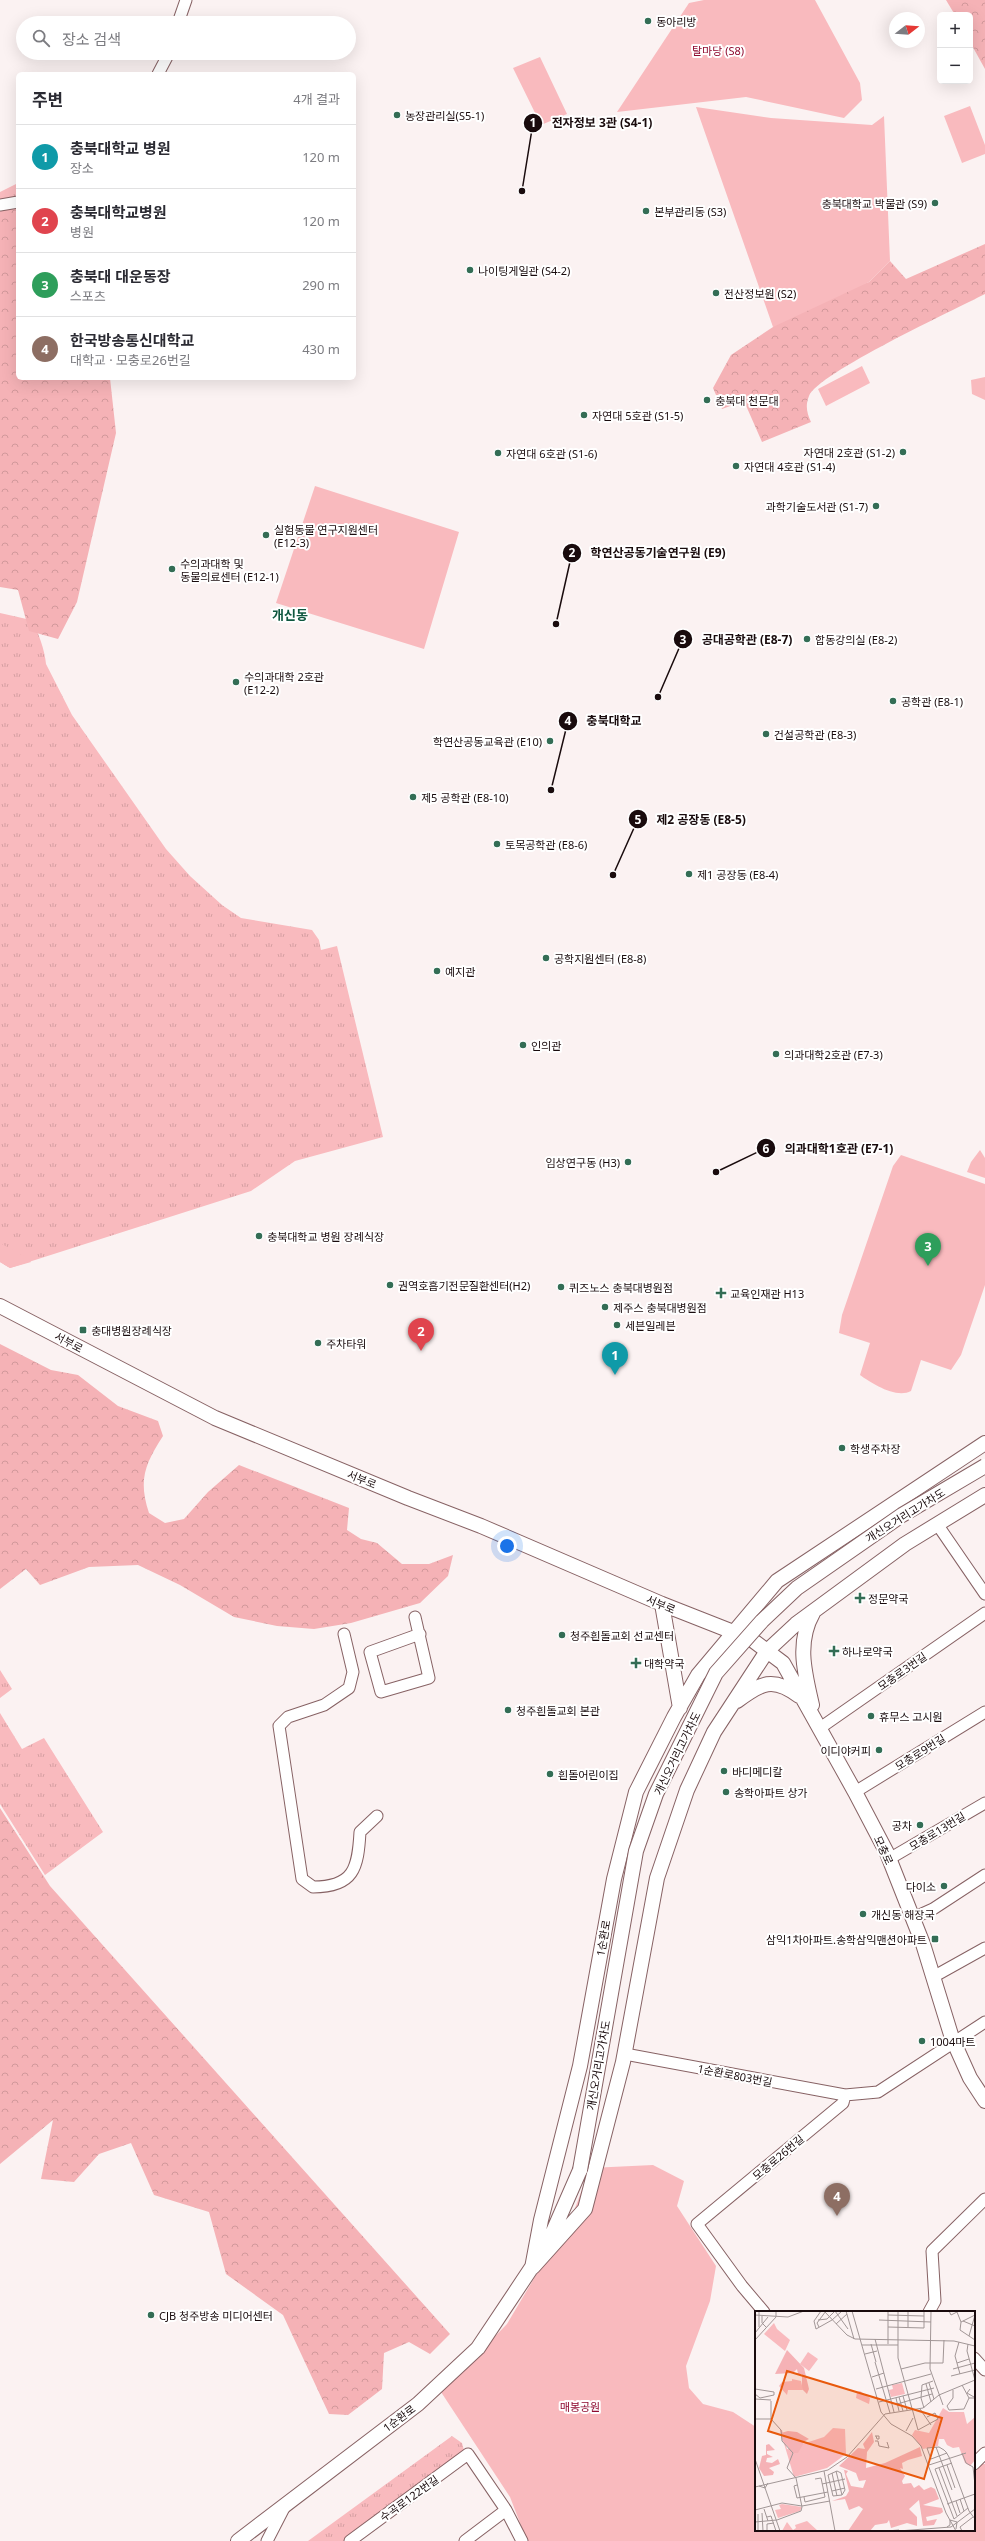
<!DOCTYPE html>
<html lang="ko">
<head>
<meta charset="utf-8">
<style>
	body { margin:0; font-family:"Noto Sans","Noto Sans KR",sans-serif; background:#f7f7f7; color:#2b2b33 }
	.controls { position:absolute; right:12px; top:12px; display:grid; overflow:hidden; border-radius:6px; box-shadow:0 4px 16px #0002 }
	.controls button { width:36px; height:36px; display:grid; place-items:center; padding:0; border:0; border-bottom:1px solid #e1e1e2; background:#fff; color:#2b2b33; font:20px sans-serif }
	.compass { position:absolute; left:889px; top:12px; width:36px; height:36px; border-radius:50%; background:#fff; box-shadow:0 4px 16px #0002; rotate:73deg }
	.you { position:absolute; left:507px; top:1546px; width:14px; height:14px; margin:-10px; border:3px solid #fff; border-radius:50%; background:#1a73e8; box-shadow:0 0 0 6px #1a73e833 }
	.badge { display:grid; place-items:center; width:26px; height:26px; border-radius:50%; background:#336d55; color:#fff; font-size:13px; font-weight:700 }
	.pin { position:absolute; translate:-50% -33px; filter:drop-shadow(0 1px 2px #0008) }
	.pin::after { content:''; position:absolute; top:21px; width:14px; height:12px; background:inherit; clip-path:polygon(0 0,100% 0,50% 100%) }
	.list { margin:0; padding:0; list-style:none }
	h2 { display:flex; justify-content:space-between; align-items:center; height:52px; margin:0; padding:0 16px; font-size:17px }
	h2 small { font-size:13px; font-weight:400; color:#7c7c81 }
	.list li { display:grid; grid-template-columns:26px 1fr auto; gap:12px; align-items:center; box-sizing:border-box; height:64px; padding:0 16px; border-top:1px solid #e1e1e2 }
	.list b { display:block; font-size:15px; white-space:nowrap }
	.list p { margin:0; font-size:13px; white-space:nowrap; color:#7c7c81 }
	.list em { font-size:13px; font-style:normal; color:#7c7c81 }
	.icon { flex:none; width:22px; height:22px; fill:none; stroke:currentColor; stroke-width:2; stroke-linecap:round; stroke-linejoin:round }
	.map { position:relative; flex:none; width:985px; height:2541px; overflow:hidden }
	.search { position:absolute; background:#fff; box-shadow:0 4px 16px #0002; left:16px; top:16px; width:340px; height:44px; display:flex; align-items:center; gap:10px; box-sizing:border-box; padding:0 14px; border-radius:22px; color:#7c7c81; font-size:15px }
	.panel { position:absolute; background:#fff; box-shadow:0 4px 16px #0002; left:16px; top:72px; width:340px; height:308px; border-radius:6px }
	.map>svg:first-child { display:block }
	.grass { fill:url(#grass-tufts) }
	.forest { fill:url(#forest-crowns) }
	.green { fill:#f9babe }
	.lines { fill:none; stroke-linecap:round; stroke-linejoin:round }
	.minor-casing { stroke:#876264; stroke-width:13 }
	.major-casing { stroke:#876264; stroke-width:16 }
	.minor { stroke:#fff; stroke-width:11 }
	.major { stroke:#fff; stroke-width:14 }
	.major-bridge-casing { stroke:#876264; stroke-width:16; stroke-linecap:butt }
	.major-bridge { stroke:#fff; stroke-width:14 }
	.poi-dot { fill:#336d55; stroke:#fff; stroke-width:1.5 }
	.labels { text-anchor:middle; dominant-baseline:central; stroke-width:4; stroke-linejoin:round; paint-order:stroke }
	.poi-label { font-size:11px; fill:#190b0d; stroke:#fff; text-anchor:start }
	.park-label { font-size:11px; fill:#8e0a2f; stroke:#fff }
	.street-label { font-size:11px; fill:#190b0d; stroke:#fff }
	.quarter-label { font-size:13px; font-weight:bold; fill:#0f573f; stroke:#fff }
	.inset-road { fill:none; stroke:#a19696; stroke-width:1 }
	.view { fill:#e8590c; fill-opacity:0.15; stroke:#e8590c; stroke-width:2 }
	.inset-edge { fill:none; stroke:#190b0d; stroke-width:2 }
	.leader { fill:none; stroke:#190b0d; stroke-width:1.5 }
	.callout-dot { fill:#190b0d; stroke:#fff; stroke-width:1.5 }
	.mark-label { font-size:12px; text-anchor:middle; font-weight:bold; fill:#fff }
	.callout-label { font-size:12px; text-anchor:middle; font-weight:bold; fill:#190b0d; stroke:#fff; stroke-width:4; stroke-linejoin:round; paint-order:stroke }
</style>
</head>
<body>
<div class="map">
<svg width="985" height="2541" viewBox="0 0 985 2541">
	<defs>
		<pattern id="grass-tufts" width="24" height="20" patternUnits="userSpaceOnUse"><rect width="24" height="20" fill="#f9babe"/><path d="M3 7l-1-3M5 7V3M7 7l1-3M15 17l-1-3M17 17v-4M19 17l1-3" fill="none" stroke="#d59fa2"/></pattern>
		<pattern id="forest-crowns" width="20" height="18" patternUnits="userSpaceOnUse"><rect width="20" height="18" fill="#f5b2b6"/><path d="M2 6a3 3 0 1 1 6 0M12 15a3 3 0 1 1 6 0" fill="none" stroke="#d1989b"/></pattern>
	</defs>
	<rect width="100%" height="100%" fill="#fbf2f2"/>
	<path class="grass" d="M 18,183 L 18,220 L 0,229 L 0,192 Z
		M 0,613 L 31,620 C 38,630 45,651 46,664 L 72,715 L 166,849 L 190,876 L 222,905 L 241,918 L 312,930 L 319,940 L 321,950 L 337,946 L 383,1137 L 295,1161 L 251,1191 L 10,1268 L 0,1262 Z
		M 0,1670 L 12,1689 L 0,1698 Z
		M 0,1713 L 22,1749 L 44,1738 L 103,1832 L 45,1875 L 0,1804 Z
		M 452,2436 L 462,2443 L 465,2454 L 346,2541 L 308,2541 Z"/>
	<path class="forest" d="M 946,0 L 985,0 L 985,69 L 970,42 L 970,15 L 955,15 Z
		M 18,205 L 18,378 L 110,378 L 116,433 L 77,602 L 58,639 L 29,631 L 18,590 L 0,587 L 0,208 Z
		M 985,244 L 985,294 C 956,309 818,373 809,396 C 805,406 807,413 811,422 L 762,442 L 744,401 L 722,409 L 713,388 L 731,355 L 773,327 L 782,309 L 869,282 L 890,261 L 906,279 Z
		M 0,1344 L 51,1370 L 78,1375 L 118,1406 L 158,1421 L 163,1436 C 145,1464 138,1480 149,1513 L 165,1523 L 184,1519 L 208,1492 L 239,1465 L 349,1508 L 347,1530 L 361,1539 L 377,1543 L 402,1564 L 429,1564 L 453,1555 L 448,1576 L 420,1603 L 351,1623 L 314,1629 L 277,1626 L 234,1617 L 180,1585 L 138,1565 L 89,1567 L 40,1585 L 26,1569 L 0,1589 Z
		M 0,1808 L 50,1886 L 450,2334 L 430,2354 L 409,2342 L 384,2353 L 382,2389 L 348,2415 L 329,2414 L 283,2315 L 226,2274 L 209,2212 L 154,2195 L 131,2143 L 99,2154 L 74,2182 L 41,2179 L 53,2120 L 0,2164 Z"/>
	<path class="green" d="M 704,0 L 815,0 L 860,83 L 862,100 L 844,118 L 746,97 L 617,112 L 689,3 Z
		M 540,57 L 567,114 L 541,125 L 513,68 Z
		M 970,106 L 985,145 L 985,154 L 962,163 L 944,116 Z
		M 696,107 L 771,118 L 872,125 L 884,116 L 890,261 L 869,282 L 773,327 Z
		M 862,366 L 870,383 L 826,406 L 818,389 Z
		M 985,377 L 985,400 L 972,394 L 971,380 Z
		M 315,486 L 459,532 L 424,649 L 276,603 Z
		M 980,1150 L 985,1158 L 985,1178 L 967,1172 L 971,1162 Z
		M 901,1155 L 985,1184 L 985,1285 L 961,1355 L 951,1370 L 921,1360 L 911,1391 C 896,1399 871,1383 860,1375 L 870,1343 L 839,1333 L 842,1315 L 893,1166 Z
		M 0,1243 L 29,1259 L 31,1262 L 10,1268 L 0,1262 Z
		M 653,2165 L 684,2181 L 677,2206 L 716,2266 L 710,2301 L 686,2366 L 689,2388 L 703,2404 L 733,2412 L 756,2427 L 756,2530 L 974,2530 L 974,2464 L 985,2464 L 985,2541 L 527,2541 L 510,2497 L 441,2392 L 507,2324 L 574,2211 L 590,2168 Z"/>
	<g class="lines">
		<g class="minor-casing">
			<path id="minor" d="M 178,23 L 186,0
				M 158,74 L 169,53
				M 0,205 L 18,202
				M 937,1524 L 985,1594
				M 415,1617 L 429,1678 L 381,1692 L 370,1652 L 420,1634
				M 344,1634 L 353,1672 L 349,1688 L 324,1705 L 288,1717 L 279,1726 L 302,1879 L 313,1887 C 354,1887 358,1868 360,1832 L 377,1816
				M 820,1728 L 985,1613
				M 855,1792 L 985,1712
				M 889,1859 L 985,1803
				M 913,1918 L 933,1909 L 985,1875
				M 933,1977 L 985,1948
				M 625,2054 L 845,2095
				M 764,2312 L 742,2286 L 697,2224 L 843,2103 L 845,2095 L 878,2092 L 985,2022
				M 929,2312 L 935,2301 L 932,2251 L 985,2199
				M 974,2358 L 985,2370
				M 974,2464 L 985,2453
				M 267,2541 L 285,2506
				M 350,2541 L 468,2454 L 506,2510 L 522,2541
				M 465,2541 L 506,2510"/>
		</g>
		<g class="major-casing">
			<path id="major" d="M 0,1306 L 215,1418 L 408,1498 L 481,1526 L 662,1604 L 751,1639 L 783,1663 L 855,1792 L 887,1853 L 923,1944 L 952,2038 L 970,2078 L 985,2101
				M 662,1604 L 680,1708
				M 737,1701 C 761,1683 773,1676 799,1696
				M 812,1705 C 805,1674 796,1643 813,1613
				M 533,2267 L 585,2209 L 623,2062 L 657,1878 L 687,1790 L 714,1732 L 767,1651 L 796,1624 L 905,1544 L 985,1495
				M 532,2268 L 541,2220 L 580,2066 L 614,1879 L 636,1792 L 674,1717 L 698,1675 L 777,1581 L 985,1443
				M 238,2541 L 418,2404 L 478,2348 L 548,2243 L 580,2170"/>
		</g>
		<use href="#minor" class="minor"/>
		<use href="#major" class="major"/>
		<g class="major-bridge-casing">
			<path id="major-bridge" d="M 580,2170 L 636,1851 L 656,1794 L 716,1673 L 762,1621 L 797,1588 L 902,1515 L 985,1466"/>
		</g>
		<use href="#major-bridge" class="major-bridge"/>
	</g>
	<g class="poi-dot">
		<circle cx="648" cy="21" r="4"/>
		<circle cx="397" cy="115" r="4"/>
		<circle cx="935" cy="203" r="4"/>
		<circle cx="646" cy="211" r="4"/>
		<circle cx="470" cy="270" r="4"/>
		<circle cx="716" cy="293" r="4"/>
		<circle cx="707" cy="400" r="4"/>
		<circle cx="584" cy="415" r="4"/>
		<circle cx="903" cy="452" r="4"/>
		<circle cx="498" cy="453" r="4"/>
		<circle cx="736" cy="466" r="4"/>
		<circle cx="876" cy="506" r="4"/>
		<circle cx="266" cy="535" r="4"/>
		<circle cx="172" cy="569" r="4"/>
		<circle cx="807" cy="639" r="4"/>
		<circle cx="236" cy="682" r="4"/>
		<circle cx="893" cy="701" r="4"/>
		<circle cx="766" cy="734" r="4"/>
		<circle cx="550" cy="741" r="4"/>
		<circle cx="413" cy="797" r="4"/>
		<circle cx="497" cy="844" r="4"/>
		<circle cx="689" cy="874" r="4"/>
		<circle cx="546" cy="958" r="4"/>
		<circle cx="437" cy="971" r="4"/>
		<circle cx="523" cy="1045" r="4"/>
		<circle cx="776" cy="1054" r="4"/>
		<circle cx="628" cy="1162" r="4"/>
		<circle cx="259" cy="1236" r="4"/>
		<circle cx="390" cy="1285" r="4"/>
		<circle cx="561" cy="1287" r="4"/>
		<path d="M719 1287h4v4h4v4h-4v4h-4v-4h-4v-4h4z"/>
		<circle cx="605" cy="1307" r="4"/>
		<circle cx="617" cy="1325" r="4"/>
		<rect x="79" y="1326" width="8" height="8" rx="2"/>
		<circle cx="318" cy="1343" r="4"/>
		<circle cx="842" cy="1448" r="4"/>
		<path d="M858 1592h4v4h4v4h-4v4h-4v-4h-4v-4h4z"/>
		<circle cx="562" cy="1635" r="4"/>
		<path d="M832 1645h4v4h4v4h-4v4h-4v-4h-4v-4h4z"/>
		<path d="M634 1657h4v4h4v4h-4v4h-4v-4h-4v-4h4z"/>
		<circle cx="508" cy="1710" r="4"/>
		<circle cx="871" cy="1716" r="4"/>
		<circle cx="879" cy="1750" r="4"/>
		<circle cx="724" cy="1771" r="4"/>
		<circle cx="550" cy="1774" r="4"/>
		<circle cx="726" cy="1792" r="4"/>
		<circle cx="920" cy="1825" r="4"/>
		<circle cx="944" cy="1886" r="4"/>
		<circle cx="863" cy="1914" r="4"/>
		<rect x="931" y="1935" width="8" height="8" rx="2"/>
		<circle cx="922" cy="2041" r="4"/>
		<circle cx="151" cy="2315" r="4"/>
	</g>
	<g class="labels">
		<g class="poi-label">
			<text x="656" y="21">동아리방</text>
			<text x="405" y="115">농장관리실(S5-1)</text>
			<text x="927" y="203" text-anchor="end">충북대학교 박물관 (S9)</text>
			<text x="654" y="211">본부관리동 (S3)</text>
			<text x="478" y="270">나이팅게일관 (S4-2)</text>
			<text x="724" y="293">전산정보원 (S2)</text>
			<text x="715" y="400">충북대 천문대</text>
			<text x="592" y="415">자연대 5호관 (S1-5)</text>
			<text x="895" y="452" text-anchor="end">자연대 2호관 (S1-2)</text>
			<text x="506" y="453">자연대 6호관 (S1-6)</text>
			<text x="744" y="466">자연대 4호관 (S1-4)</text>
			<text x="868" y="506" text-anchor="end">과학기술도서관 (S1-7)</text>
			<text x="274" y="529">실험동물 연구지원센터<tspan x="274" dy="13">(E12-3)</tspan></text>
			<text x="180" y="563">수의과대학 및<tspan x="180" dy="13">동물의료센터 (E12-1)</tspan></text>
			<text x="815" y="639">합동강의실 (E8-2)</text>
			<text x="244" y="676">수의과대학 2호관<tspan x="244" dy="13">(E12-2)</tspan></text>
			<text x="901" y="701">공학관 (E8-1)</text>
			<text x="774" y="734">건설공학관 (E8-3)</text>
			<text x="542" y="741" text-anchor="end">학연산공동교육관 (E10)</text>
			<text x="421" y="797">제5 공학관 (E8-10)</text>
			<text x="505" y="844">토목공학관 (E8-6)</text>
			<text x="697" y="874">제1 공장동 (E8-4)</text>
			<text x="554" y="958">공학지원센터 (E8-8)</text>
			<text x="445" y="971">예지관</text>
			<text x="531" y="1045">인의관</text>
			<text x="784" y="1054">의과대학2호관 (E7-3)</text>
			<text x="620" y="1162" text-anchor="end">임상연구동 (H3)</text>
			<text x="267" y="1236">충북대학교 병원 장례식장</text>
			<text x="398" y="1285">권역호흡기전문질환센터(H2)</text>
			<text x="569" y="1287">퀴즈노스 충북대병원점</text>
			<text x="730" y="1293">교육인재관 H13</text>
			<text x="613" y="1307">제주스 충북대병원점</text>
			<text x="625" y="1325">세븐일레븐</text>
			<text x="91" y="1330">충대병원장례식장</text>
			<text x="326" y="1343">주차타워</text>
			<text x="850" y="1448">학생주차장</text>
			<text x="868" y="1598">정문약국</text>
			<text x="570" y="1635">청주흰돌교회 선교센터</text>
			<text x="842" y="1651">하나로약국</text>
			<text x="644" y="1663">대학약국</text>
			<text x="516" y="1710">청주흰돌교회 본관</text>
			<text x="879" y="1716">휴무스 고시원</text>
			<text x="871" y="1750" text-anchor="end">이디야커피</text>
			<text x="732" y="1771">바디메디칼</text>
			<text x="558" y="1774">흰돌어린이집</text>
			<text x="734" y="1792">송학아파트 상가</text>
			<text x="912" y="1825" text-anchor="end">공차</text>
			<text x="936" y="1886" text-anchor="end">다이소</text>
			<text x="871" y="1914">개신동 해장국</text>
			<text x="927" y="1939" text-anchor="end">삼익1차아파트.송학삼익맨션아파트</text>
			<text x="930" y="2041">1004마트</text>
			<text x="159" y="2315">CJB 청주방송 미디어센터</text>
		</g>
		<g class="park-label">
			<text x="718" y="50">탈마당 (S8)</text>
			<text x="580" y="2406">매봉공원</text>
		</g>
		<g class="street-label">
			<text transform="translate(69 1342) rotate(28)">서부로</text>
			<text transform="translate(362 1479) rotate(22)">서부로</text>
			<text transform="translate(905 1515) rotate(-32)">개신오거리고가차도</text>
			<text transform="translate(661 1604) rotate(23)">서부로</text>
			<text transform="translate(902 1671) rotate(-35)">모충로3번길</text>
			<text transform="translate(920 1752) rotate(-32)">모충로9번길</text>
			<text transform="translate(677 1753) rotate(-64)">개신오거리고가차도</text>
			<text transform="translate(937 1831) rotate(-31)">모충로13번길</text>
			<text transform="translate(884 1850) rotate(65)">모충로</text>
			<text transform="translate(603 1938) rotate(-80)">1순환로</text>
			<text transform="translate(598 2065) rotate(-80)">개신오거리고가차도</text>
			<text transform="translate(735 2075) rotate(11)">1순환로803번길</text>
			<text transform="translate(778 2157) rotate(-40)">모충로26번길</text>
			<text transform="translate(399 2418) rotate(-37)">1순환로</text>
			<text transform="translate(409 2498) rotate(-36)">수곡로122번길</text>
		</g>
		<g class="quarter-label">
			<text x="290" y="615">개신동</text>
		</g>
	</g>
	<g transform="translate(755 2311)">
		<rect width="220" height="220" fill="#fbf2f2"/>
		<path d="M 78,117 L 90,118 L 91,143 L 72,157 L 39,166 L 25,119 L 27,119 L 32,138 L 69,126 Z" fill="#f9babe"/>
		<path d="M 32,39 L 49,57 L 54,78 L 52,83 L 47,78 L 47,63 L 43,63 L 42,58 L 38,62 L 20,63 ZM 33,120 L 42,121 L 54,128 L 50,130 L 43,142 L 38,142 L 27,129 L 26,122 ZM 117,121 L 119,131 L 112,141 L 111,157 L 130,152 L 165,136 L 167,145 L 153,149 L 147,152 L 148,158 L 145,157 L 150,165 L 147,170 L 148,173 L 156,172 L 159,177 L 164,174 L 169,179 L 176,176 L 180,178 L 184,188 L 168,194 L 187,197 L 188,201 L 185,203 L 171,206 L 172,210 L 182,208 L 179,214 L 168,215 L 164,189 L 154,198 L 162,206 L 162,215 L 152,212 L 136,217 L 134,209 L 132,212 L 120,214 L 115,220 L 93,220 L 108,198 L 104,195 L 94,199 L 90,188 L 77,190 L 91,185 L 94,180 L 89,159 L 83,157 L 93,160 L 91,163 L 96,175 L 108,177 L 111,169 L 104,170 L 101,162 L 84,155 L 103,137 L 110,138 L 108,133 ZM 14,133 L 20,139 L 12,140 L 12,143 L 18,146 L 12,147 L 11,151 L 17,152 L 23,148 L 25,153 L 14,157 L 19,161 L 18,164 L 9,165 L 4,157 L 7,145 L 11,144 L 11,134 Z" fill="#f5b2b6"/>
		<path d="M 19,12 L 22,18 L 35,29 L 30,40 L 9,23 ZM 53,41 L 63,48 L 54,60 L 45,53 ZM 37,68 L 46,70 L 48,79 L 33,79 L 32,84 L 24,75 L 27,71 L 37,70 ZM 147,72 L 150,83 L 136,86 L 134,79 L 138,78 L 137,74 ZM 105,80 L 115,87 L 114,93 L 101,87 L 102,81 ZM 188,97 L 194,101 L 209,101 L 212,113 L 220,106 L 220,149 L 215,155 L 210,152 L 204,136 L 198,137 L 192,134 L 189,128 L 184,128 L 183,135 L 168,138 L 157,124 L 160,119 L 174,122 ZM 27,193 L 47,196 L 45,200 L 23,207 L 20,199 L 26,198 L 24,194 ZM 52,210 L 63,220 L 27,220 L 32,211 L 38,219 L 41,217 L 40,214 Z" fill="#f9babe"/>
		<path class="inset-road" d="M 4,0 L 4,16M 66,0 L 59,10 L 61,18 L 77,9 L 87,0M 69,0 L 92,24 L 100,28 L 199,30 L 220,35M 80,0 L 93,18M 91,0 L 99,28M 97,0 L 126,101 L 136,113 L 157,125 L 166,135 L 191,202 L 201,220M 143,0 L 143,47 L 163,119 L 183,108 L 180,102 L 172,106M 176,0 L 175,58 L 188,94M 194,0 L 196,4 L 202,1 L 206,11M 0,4 L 33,6 L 49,0M 133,4 L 169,5M 7,5 L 7,12 L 11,16M 63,9 L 72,8 L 80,0M 124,9 L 176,11M 208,10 L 220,15M 81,13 L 92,3M 64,16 L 62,12 L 71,0M 133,16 L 169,17 L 169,0M 153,16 L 153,0M 205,19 L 206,11 L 220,4M 205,19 L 220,29M 0,22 L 13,6M 214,25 L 220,4M 120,28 L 139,101M 0,29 L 21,6 L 21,0M 204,31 L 200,45 L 205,63M 116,33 L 121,51M 133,33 L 133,0M 213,33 L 212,40 L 220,69M 107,34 L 143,34M 110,43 L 122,40M 120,51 L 135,102M 202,52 L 214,48M 146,58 L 170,52 L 188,52 L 189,29M 198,58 L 220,52M 196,65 L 220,59M 117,66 L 129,62M 174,72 L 179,88M 171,73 L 176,91M 207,74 L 214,87M 0,78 L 19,81 L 19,84M 121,78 L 176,63M 215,78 L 212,82 L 219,86M 198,79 L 198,87 L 192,95 L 194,99 L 209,98 L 214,87 L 220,87M 0,83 L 5,87 L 19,84M 148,85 L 152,99M 144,86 L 148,100M 141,87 L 144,100M 0,88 L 16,89M 124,91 L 179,77M 142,93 L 177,83M 169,97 L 166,87 L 167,74 L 178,70M 165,98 L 176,114M 0,108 L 16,108 L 26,119 L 27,130 L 38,142 L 32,157 L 41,167 L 47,196 L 46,200 L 22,209 L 0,211M 16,108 L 16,90M 151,120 L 158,107M 120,125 L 124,125 L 124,128 L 122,128 L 121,125M 120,130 L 123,130 L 124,135 L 134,137 L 132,131M 181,136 L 197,179M 192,142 L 176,148 L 172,137 L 184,136 L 189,139 L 191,141 L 194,146 L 214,200 L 220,208M 207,142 L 211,152 L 218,156 L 220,174M 0,148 L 25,220M 197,152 L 180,158 L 199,208 L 213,197M 174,154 L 211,142M 192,154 L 200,177M 184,157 L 202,205M 69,160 L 80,220M 81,160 L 87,184M 82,160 L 86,162 L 90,179 L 87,184 L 78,185 L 73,164 ZM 77,162 L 82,185M 67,173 L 90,168M 42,174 L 39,175 L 42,187 L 73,181M 4,175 L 10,177 L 13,172M 0,176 L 73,159 L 92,146 L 130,103 L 168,97 L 184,84 L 220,69M 77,180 L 90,177M 49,186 L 50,191 L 70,186 L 66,167 L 60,168M 205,188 L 209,200M 201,190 L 205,202M 192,193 L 220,183M 9,198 L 13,210M 0,199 L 27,192 L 47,195 L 75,190M 7,202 L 8,220M 3,203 L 3,220M 12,206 L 16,205 L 21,220M 192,216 L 195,214 L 195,209 L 202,211 L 201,218M 12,220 L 12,213 L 19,212M 131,220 L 144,219M 143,220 L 196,216 L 220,198M 207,220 L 205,216 L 218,206"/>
		<path class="view" d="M 32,60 L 187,107 L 169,168 L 13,120 Z"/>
		<rect width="220" height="220" class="inset-edge"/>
	</g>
	<path class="leader" d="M522 191L533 123M556 624L572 553M658 697L683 639M551 790L568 721M613 875L638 819M716 1172L766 1148"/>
	<g class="callout-dot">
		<circle cx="522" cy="191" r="4"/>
		<circle cx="556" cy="624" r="4"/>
		<circle cx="658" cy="697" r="4"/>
		<circle cx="551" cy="790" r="4"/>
		<circle cx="613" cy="875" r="4"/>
		<circle cx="716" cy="1172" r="4"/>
		<circle cx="533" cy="123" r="10"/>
		<circle cx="572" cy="553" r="10"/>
		<circle cx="683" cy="639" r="10"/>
		<circle cx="568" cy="721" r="10"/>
		<circle cx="638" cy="819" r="10"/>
		<circle cx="766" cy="1148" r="10"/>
	</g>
	<g class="mark-label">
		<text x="533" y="127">1</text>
		<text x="572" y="557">2</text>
		<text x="683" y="644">3</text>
		<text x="568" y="725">4</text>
		<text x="638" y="824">5</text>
		<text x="766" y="1153">6</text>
	</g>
	<g class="callout-label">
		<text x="602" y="127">전자정보 3관 (S4-1)</text>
		<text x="658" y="557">학연산공동기술연구원 (E9)</text>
		<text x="747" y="644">공대공학관 (E8-7)</text>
		<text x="614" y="725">충북대학교</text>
		<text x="701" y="824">제2 공장동 (E8-5)</text>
		<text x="839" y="1153">의과대학1호관 (E7-1)</text>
	</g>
</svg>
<div class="controls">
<button>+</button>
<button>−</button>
</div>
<svg class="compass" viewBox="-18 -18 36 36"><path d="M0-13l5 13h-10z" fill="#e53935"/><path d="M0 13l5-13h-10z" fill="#7c7c81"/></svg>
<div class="you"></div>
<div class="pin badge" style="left:615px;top:1375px;background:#0f9aa8">1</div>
<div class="pin badge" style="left:421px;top:1351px;background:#e0444e">2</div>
<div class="pin badge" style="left:928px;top:1266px;background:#2e9e5b">3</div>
<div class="pin badge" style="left:837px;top:2216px;background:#8d6e63">4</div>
<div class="search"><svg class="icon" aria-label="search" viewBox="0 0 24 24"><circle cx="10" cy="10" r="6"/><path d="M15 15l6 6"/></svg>장소 검색</div>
<section class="panel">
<h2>주변<small>4개 결과</small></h2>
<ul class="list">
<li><span class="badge" style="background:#0f9aa8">1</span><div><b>충북대학교 병원</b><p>장소</p></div><em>120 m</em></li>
<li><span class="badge" style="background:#e0444e">2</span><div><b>충북대학교병원</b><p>병원</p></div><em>120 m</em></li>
<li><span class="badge" style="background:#2e9e5b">3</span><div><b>충북대 대운동장</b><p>스포츠</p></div><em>290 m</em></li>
<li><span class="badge" style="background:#8d6e63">4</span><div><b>한국방송통신대학교</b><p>대학교 · 모충로26번길</p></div><em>430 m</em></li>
</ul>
</section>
</div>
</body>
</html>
